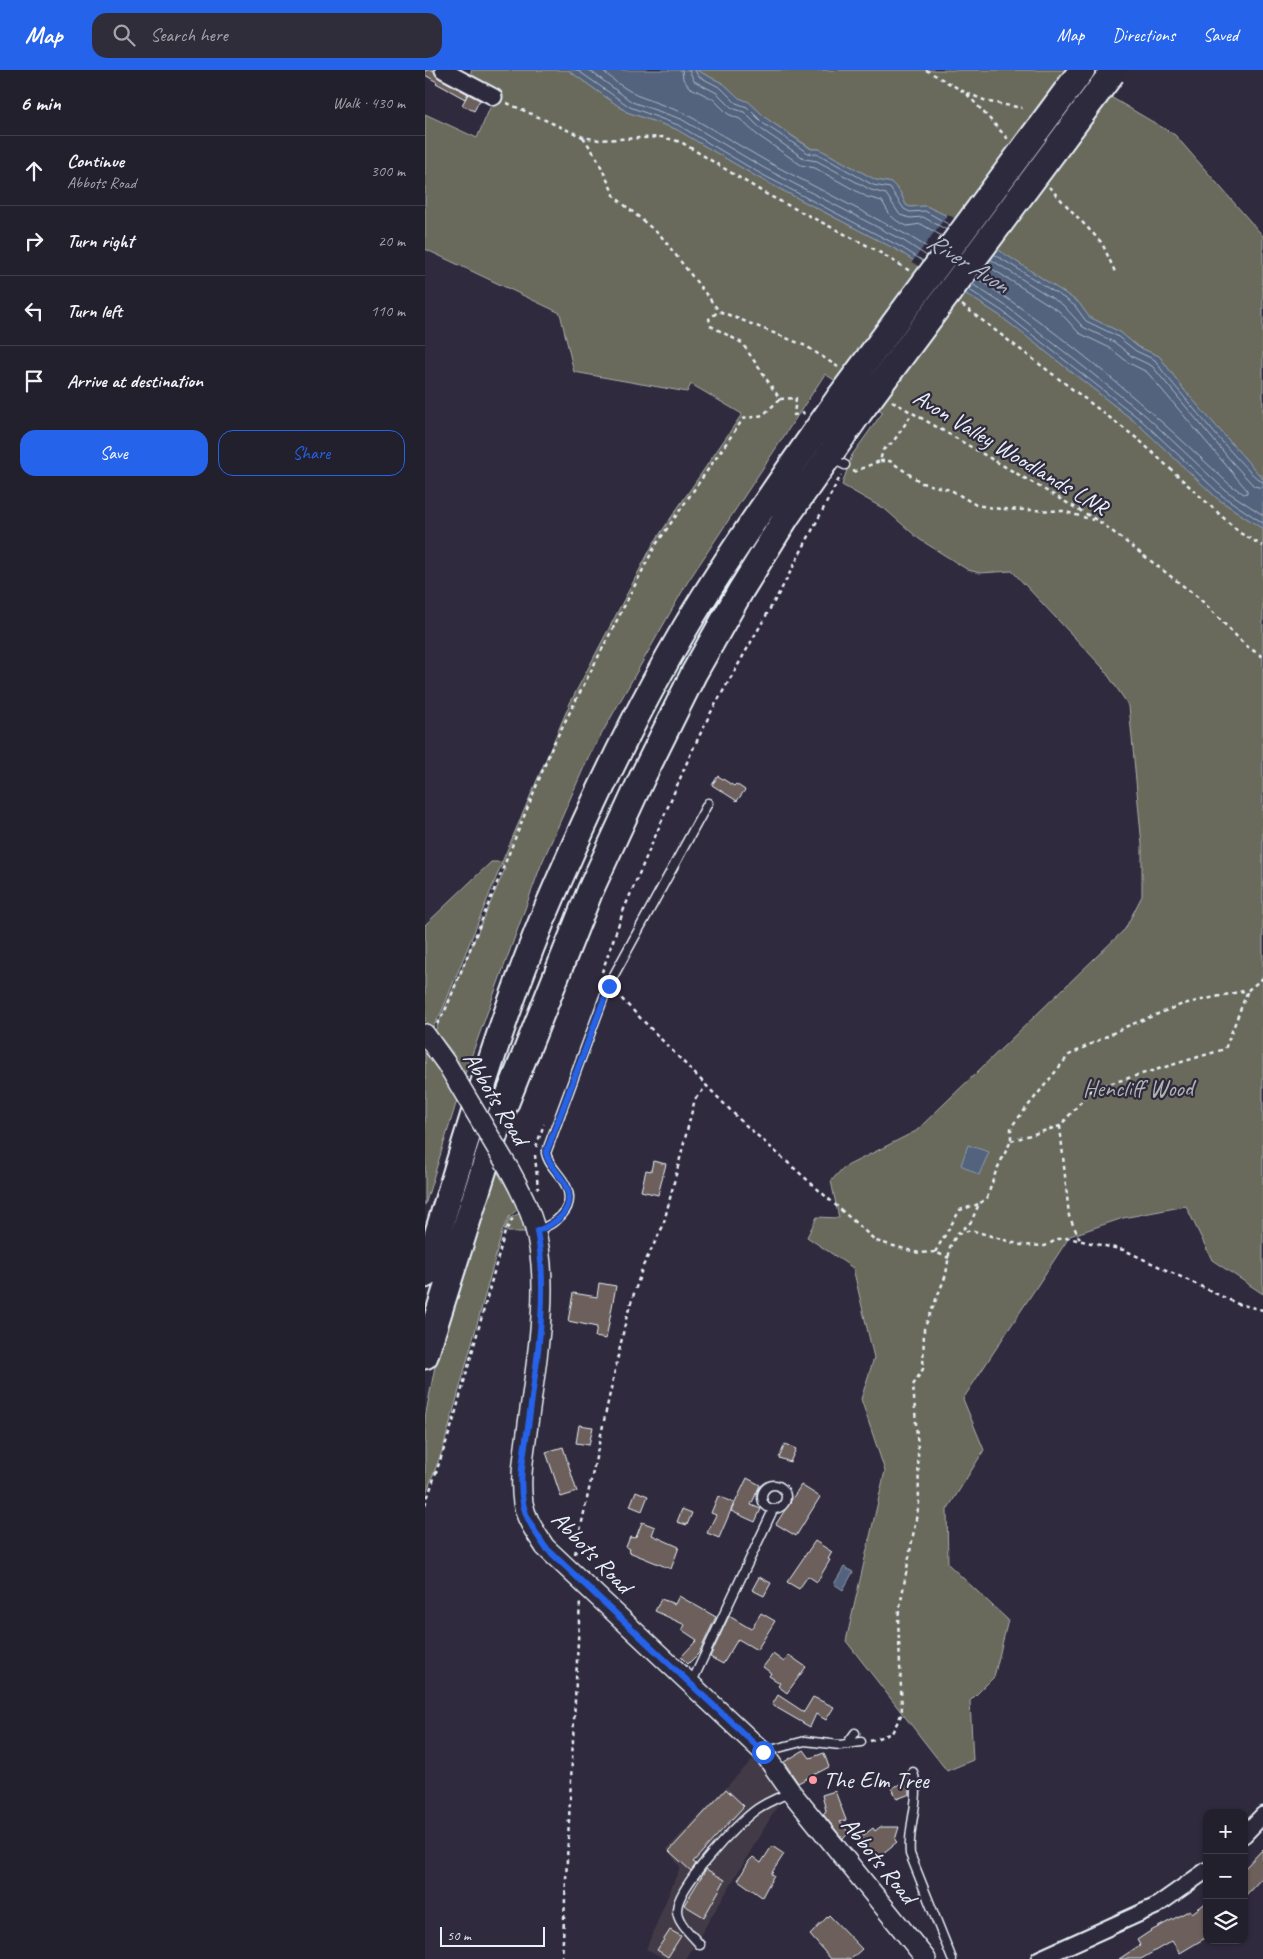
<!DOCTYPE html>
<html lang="en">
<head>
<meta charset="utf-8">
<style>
	body { margin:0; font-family:Caveat,sans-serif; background:#2f2d3a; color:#f1f3f6 }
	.controls { position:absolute; right:15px; bottom:15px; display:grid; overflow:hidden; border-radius:10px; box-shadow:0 1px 4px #0004 }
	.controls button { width:45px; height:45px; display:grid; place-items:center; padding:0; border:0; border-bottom:1px solid #403e4a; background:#23202e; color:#f1f3f6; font:25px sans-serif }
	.scale { position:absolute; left:15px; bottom:12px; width:105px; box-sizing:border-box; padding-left:5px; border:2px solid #e8f1f8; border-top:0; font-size:14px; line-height:18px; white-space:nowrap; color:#e8f1f8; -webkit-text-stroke:4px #2f2a3d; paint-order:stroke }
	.stop { position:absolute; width:15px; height:15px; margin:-11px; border:4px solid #2563eb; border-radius:50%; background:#fff }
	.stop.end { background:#2563eb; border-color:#fff; box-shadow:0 1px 5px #0008 }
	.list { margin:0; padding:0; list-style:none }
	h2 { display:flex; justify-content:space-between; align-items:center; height:65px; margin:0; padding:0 20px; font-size:21px }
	h2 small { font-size:16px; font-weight:400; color:#a3a3aa }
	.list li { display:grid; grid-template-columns:32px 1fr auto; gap:15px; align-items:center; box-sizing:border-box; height:70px; padding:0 20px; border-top:1px solid #403e4a }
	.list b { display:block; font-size:19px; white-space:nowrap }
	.list p { margin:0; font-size:16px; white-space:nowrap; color:#a3a3aa }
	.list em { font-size:16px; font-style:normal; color:#a3a3aa }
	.actions { display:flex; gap:10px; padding:15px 20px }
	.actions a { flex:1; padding:11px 0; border:1px solid #2563eb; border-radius:15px; text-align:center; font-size:18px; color:#2563eb }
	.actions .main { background:#2563eb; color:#fff }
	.icon { flex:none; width:28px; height:28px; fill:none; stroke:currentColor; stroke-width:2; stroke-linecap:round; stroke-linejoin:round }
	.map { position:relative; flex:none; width:838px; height:1889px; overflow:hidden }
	header { display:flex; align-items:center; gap:30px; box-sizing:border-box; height:70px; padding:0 25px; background:#2563eb; color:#fff }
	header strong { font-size:24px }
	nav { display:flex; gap:28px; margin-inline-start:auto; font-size:18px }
	.search { width:350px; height:45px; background:#2f2d3a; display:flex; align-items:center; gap:12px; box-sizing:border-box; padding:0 18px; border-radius:15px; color:#a3a3aa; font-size:19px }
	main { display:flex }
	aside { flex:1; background:#23202e }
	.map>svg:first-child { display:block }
	.built { fill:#423a46 }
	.green { fill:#696a5c; stroke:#a8aeaa }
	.water { fill:#52637d; stroke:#8e9cae }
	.pier { fill:#2f2a3d }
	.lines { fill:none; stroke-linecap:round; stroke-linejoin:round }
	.shore { stroke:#acb8c7; stroke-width:1 }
	.building { fill:#6d615c; stroke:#e8f1f8 }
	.service-casing { stroke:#e8f1f8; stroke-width:11 }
	.minor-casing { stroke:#e8f1f8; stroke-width:19 }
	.tertiary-casing { stroke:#e8f1f8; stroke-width:22 }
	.trunk-casing { stroke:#e8f1f8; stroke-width:29 }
	.path { stroke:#e8f1f8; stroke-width:2.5; stroke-dasharray:4 4; stroke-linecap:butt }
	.service { stroke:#2f2a3d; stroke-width:8 }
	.minor { stroke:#2f2a3d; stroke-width:15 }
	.tertiary { stroke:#2f2a3d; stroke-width:19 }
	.trunk { stroke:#2f2a3d; stroke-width:25 }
	.tertiary-bridge-casing { stroke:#e8f1f8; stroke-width:22; stroke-linecap:butt }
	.trunk-bridge-casing { stroke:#e8f1f8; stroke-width:29; stroke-linecap:butt }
	.tertiary-bridge { stroke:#2f2a3d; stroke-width:19 }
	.trunk-bridge { stroke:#2f2a3d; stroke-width:25 }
	.route { stroke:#2563eb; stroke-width:6 }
	.poi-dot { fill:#ff9aa2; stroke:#2f2a3d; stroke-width:2 }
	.labels { text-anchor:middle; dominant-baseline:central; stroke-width:4.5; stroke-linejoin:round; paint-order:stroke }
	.street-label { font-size:24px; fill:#e8f1f8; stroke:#2f2a3d }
	.park-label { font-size:24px; fill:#afb4b2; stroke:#2f2a3d }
	.poi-label { font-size:24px; fill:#e8f1f8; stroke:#2f2a3d; text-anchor:start }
	.water-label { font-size:25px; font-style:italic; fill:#acb8c7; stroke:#2f2a3d }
</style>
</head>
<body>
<header>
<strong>Map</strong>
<div class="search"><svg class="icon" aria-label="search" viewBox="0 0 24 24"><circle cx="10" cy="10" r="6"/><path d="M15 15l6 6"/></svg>Search here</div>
<nav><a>Map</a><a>Directions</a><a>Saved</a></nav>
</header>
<main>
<aside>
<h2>6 min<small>Walk · 430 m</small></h2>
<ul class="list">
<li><svg class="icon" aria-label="ahead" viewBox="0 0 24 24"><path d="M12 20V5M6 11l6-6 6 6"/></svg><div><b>Continue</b><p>Abbots Road</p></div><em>300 m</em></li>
<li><svg class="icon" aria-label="right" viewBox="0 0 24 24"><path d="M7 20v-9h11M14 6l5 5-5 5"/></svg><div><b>Turn right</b></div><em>20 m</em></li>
<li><svg class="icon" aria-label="left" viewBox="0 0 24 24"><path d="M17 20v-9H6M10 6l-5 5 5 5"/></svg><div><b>Turn left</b></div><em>110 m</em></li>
<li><svg class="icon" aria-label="arrive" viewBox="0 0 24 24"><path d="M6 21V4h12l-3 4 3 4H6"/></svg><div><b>Arrive at destination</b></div></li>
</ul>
<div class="actions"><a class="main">Save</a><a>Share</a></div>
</aside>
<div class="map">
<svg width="838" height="1889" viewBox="0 0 838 1889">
	<rect width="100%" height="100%" fill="#2f2a3d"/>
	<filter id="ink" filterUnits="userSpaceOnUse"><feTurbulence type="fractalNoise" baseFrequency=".02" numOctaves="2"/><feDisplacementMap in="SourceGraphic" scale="10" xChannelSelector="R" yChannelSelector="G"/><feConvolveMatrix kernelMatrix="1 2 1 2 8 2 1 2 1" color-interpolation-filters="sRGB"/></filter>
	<g filter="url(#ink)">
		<path class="built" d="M 331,1686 L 351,1713 L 351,1727 L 355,1732 L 261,1889 L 241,1889 L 221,1879 L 255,1797 L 242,1779 Z"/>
		<path class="green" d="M 46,0 L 143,0 L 202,42 L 251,59 L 334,108 L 474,181 L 574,245 L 713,354 L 793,429 L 838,459 L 838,1224 L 787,1190 L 761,1136 L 698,1148 L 645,1166 L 538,1329 L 559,1380 L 522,1440 L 523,1494 L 583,1550 L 569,1607 L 545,1631 L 548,1690 L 522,1701 L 421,1571 L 460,1401 L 436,1329 L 449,1288 L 428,1198 L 382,1167 L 392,1147 L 414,1148 L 406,1111 L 418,1098 L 491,1061 L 700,859 L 717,826 L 717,775 L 704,636 L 678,598 L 587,501 L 555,503 L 543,500 L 494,469 L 461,440 L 417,415 L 427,385 L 458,342 L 400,304 L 262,513 L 163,688 L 116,795 L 41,1001 L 0,1135 L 0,977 L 19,1003 L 28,983 L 10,961 L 80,799 L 77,793 L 17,941 L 7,959 L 0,951 L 0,855 L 66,792 L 77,792 L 145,633 L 228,474 L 317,344 L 266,314 L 262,322 L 149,302 L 135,243 L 0,179 L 0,44 L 52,68 L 70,26 L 46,11 Z
			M 271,0 L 640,0 L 750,65 L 838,166 L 838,409 L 760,321 L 734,286 L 713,277 L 695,262 L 664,247 L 654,233 L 644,226 L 520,145 L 501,136 L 485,137 L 481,135 L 475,122 L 467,113 L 451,110 L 394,79 L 387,79 L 342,49 L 324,32 L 314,28 L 299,14 Z
			M 69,1096 L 94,1138 L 84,1147 L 78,1159 L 18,1379 L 0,1426 L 0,1348 L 19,1250 Z
			M 97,1142 L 103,1162 L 83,1162 L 79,1160 L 85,1148 Z"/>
		<path class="water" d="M 143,0 L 271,0 L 299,14 L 314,28 L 324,32 L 342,49 L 386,79 L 394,79 L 451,110 L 467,113 L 475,122 L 481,135 L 485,137 L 501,136 L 520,145 L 644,226 L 654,233 L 664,247 L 695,262 L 713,277 L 734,286 L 760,321 L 838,409 L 838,459 L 793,429 L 713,354 L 574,245 L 474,181 L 334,108 L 251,59 L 202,42 Z
			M 543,1075 L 564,1082 L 554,1105 L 536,1095 Z
			M 419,1497 L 428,1502 L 418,1520 L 409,1514 Z"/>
		<path class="pier" d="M 523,144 L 573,178 L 538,225 L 487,192 Z"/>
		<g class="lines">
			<path class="shore" d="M 152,0 L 205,37 L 253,55 L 336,104 L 476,177 L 498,191
				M 164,0 L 207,32 L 256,49 L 339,98 L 479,171 L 502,186
				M 177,0 L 192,13 L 211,25 L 259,43 L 343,92 L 482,165 L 507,180
				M 257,0 L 258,9 L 264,17 L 288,29 L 303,44 L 315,49 L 331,64 L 376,95 L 390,98 L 442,127 L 457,131 L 465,145 L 472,151 L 482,156 L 496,154 L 517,166
				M 264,0 L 269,11 L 292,23 L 307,38 L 319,42 L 336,59 L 380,89 L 392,91 L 446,120 L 461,124 L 475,145 L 485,148 L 498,147 L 522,160
				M 270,0 L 273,6 L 296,18 L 311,33 L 322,37 L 339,54 L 383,83 L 393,84 L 448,115 L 465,118 L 479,139 L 485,142 L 500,141 L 525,155
				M 569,184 L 642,230 L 650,236 L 661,251 L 692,266 L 711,281 L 730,290 L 739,303 C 752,318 827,411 838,412
				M 565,189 L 638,235 L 658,257 L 689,272 L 708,287 L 727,296 L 807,392 L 829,416 L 838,418
				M 551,208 C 643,266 725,340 804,414 L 819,424 L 822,423 L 822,420 L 722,302 L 704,293 L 685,278 L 654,263 L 634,241 L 561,195
				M 547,214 L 581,236 L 720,345 L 800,420 L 838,445
				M 543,219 L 577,241 L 716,350 L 796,425 L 838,453"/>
		</g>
		<path class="building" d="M 0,0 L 9,0 L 14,8 L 43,24 L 40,29 L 11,13 L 12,12 L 0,5 Z
			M 43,24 L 55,30 L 49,41 L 37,35 Z
			M 293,706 L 309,716 L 311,714 L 320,720 L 312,731 L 287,715 Z
			M 228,1091 L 241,1094 L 233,1125 L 216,1121 L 221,1100 L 226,1101 Z
			M 174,1213 L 191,1216 L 181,1269 L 170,1267 L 172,1257 L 143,1251 L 148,1223 L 172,1227 Z
			M 154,1355 L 168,1357 L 164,1375 L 151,1373 Z
			M 360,1374 L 371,1379 L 365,1392 L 354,1388 Z
			M 138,1377 L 152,1422 L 136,1427 L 121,1382 Z
			M 322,1408 L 335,1415 L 326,1435 L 336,1439 L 330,1452 L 306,1441 Z
			M 376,1415 L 395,1427 L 371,1466 L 351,1454 Z
			M 211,1421 L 223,1426 L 217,1441 L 205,1436 Z
			M 293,1426 L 309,1433 L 294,1468 L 282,1463 L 291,1445 L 286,1443 Z
			M 257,1439 L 267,1443 L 262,1455 L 252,1452 Z
			M 217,1452 L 230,1457 L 227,1465 L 254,1477 L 246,1499 L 204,1482 L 205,1479 L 201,1477 L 205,1467 L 209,1468 L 212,1465 Z
			M 390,1471 L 407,1482 L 403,1489 L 405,1490 L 392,1512 L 383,1506 L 374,1519 L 362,1512 Z
			M 334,1507 L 346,1513 L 339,1526 L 327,1520 Z
			M 254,1526 L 291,1547 L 274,1583 L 263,1594 L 256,1587 L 272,1570 L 257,1560 L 260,1555 L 230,1541 L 236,1529 L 250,1534 Z
			M 336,1543 L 350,1551 L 332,1580 L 313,1569 L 298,1594 L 285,1587 L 304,1546 L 326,1559 Z
			M 348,1584 L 359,1592 L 364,1585 L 381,1597 L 362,1623 L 353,1616 L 355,1613 L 344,1606 L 346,1603 L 338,1597 Z
			M 353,1625 L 379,1642 L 388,1627 L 409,1637 L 401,1650 L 391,1644 L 385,1657 L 347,1635 Z
			M 379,1680 L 385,1688 L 399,1683 L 404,1697 L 373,1713 L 359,1692 Z
			M 484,1710 L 485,1724 L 472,1729 L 467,1718 Z
			M 301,1719 L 319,1736 L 268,1792 L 271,1794 L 266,1801 L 244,1781 Z
			M 410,1721 L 421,1750 L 415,1752 L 424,1763 L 418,1769 L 398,1744 L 401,1741 L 397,1725 Z
			M 455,1757 L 474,1757 L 470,1770 L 472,1772 L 452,1788 L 435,1768 L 448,1758 L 450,1761 Z
			M 347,1776 L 359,1784 L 346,1804 L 349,1805 L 337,1827 L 313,1810 L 324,1791 L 328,1787 L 336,1793 Z
			M 838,1779 L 838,1807 L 819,1827 L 819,1799 Z
			M 281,1799 L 300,1810 L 279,1847 L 259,1835 Z
			M 782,1832 L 782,1867 L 755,1883 L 747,1871 L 716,1889 L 694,1889 L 715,1875 L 712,1870 L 724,1862 L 765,1840 L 767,1843 Z
			M 404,1845 L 437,1879 L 426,1889 L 406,1889 L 385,1865 Z
			M 245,1860 L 256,1866 L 243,1887 L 232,1880 Z"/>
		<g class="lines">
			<g class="service-casing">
				<path id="service" d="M 407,389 L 420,395
					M 111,1161 C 130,1154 152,1139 141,1116 C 135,1103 124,1097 121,1083 L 183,916 L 283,733
					M337 1427a12 12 0 1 1 24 0a12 12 0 1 1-24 0Z
					M 266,1614 L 348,1440
					M 422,1674 L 430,1663
					M 338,1682 L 380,1671 L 415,1675 L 436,1672
					M 488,1702 C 497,1729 482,1756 485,1784 L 527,1889
					M 275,1875 C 267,1865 252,1853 252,1840 C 252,1817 312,1753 332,1739 C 342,1732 355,1727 366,1722"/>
			</g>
			<g class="minor-casing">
				<path id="minor" d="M 18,0 L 69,27
					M 819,1765 L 838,1745
					M 614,1889 L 731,1836 L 782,1800"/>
			</g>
			<g class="tertiary-casing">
				<path id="tertiary" d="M 0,964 L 23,996
					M 84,1099 C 107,1140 117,1169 117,1218 C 117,1263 109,1309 103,1354 C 100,1380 94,1407 98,1433 C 101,1450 111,1463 120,1477 L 338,1682 L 366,1722 L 501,1889"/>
			</g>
			<g class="trunk-casing">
				<path id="trunk" d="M 0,1205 C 40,1074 77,940 132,815 C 175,716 222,618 279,527 C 321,459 368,394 414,328
					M 0,1286 L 76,1045 L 165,821 L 217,708 L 269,603 L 316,520 L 362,446 L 434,343"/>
			</g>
			<path class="path" d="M 501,0 L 541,23 L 583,69
				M 542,23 L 564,32 L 597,38
				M 82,33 L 158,67 L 174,70 L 237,67 L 256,72 L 341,124 L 449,179 L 485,201
				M 158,67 L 172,88 L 190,127 L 236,166 L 294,241 L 381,276 L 413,297
				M 624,117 L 677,173 L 691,204
				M 537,235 L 714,370 L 815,463 L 838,476
				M 355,329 L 371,328 L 369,345 L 380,343
				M 467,331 L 675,452 L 774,528 L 820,575 L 838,587
				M 455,391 L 465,391 L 497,413 L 526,420 L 551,435 L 575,439 L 638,441 L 668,450
				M 428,402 L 455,391 L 458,380 L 468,372 L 487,344
				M 177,902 L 199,839 L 266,683 L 285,644 L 358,516 L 416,405
				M 191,923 L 315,1050 L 451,1171 L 494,1183 L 510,1182 L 524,1188
				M 12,954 L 20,941 L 128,675 L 230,476 L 318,349 L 338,345 L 355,329 L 317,273 L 286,256 L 284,249 L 294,241
				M 635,1056 L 644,1146 L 656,1172
				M 586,1071 L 635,1056 L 667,1019 L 800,979 L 823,920
				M 111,1077 L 119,1054
				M 110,1085 L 113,1119
				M 533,1164 L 546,1160 L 596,1175 L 620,1176 L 633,1169 L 643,1168 L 699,1180 L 813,1234 L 838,1240
				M 510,1182 L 535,1140 L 554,1134
				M 0,1435 L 28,1352 L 80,1162 L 89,1146
				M 150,1484 L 202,1245 L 218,1196 L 238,1156 L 270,1029 L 281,1017
				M 445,1671 L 467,1663 L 477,1643 L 473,1547 L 494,1433 L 493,1379 L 488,1315 L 498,1299 L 499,1259 L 521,1205 L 525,1177 L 532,1164 L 546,1152 L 554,1134 L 562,1128 L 571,1101 L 586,1071 L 586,1057 L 644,985 L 700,957 L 758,934 L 823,920 L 838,908
				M 137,1889 L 155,1531"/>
			<use href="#service" class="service"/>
			<use href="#minor" class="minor"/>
			<use href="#tertiary" class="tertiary"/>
			<use href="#trunk" class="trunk"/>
			<g class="tertiary-bridge-casing">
				<path id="tertiary-bridge" d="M 23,996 L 84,1099"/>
			</g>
			<g class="trunk-bridge-casing">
				<path id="trunk-bridge" d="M 414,328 L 657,0
					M 434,343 L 687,3"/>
			</g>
			<use href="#tertiary-bridge" class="tertiary-bridge"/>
			<use href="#trunk-bridge" class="trunk-bridge"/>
		</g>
	</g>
	<g class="lines" filter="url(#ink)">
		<path class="route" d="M 184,916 L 121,1083 C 124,1097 135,1103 141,1116 C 152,1140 130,1154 112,1161 C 124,1224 112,1288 104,1350 C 100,1378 93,1406 98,1433 C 101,1450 111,1463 120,1477 L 338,1682"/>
	</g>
	<circle class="poi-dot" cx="388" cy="1710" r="5"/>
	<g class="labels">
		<g class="street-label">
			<text transform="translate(586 382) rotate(31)">Avon Valley Woodlands LNR</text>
			<text transform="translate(71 1028) rotate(59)">Abbots Road</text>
			<text transform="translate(167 1482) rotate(46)">Abbots Road</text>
			<text transform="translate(454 1790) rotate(51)">Abbots Road</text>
		</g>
		<g class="park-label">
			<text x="713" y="1018">Hencliff Wood</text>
		</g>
		<g class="poi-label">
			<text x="398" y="1710">The Elm Tree</text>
		</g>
		<g class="water-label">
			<text transform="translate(543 193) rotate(32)">River Avon</text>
		</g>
	</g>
</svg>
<div class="controls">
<button>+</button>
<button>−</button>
<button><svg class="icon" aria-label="layers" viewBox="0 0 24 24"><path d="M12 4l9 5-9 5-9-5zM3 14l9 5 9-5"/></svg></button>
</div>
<div class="scale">50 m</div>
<div class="stop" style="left:338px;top:1682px"></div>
<div class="stop end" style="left:184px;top:916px"></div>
</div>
</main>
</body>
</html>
